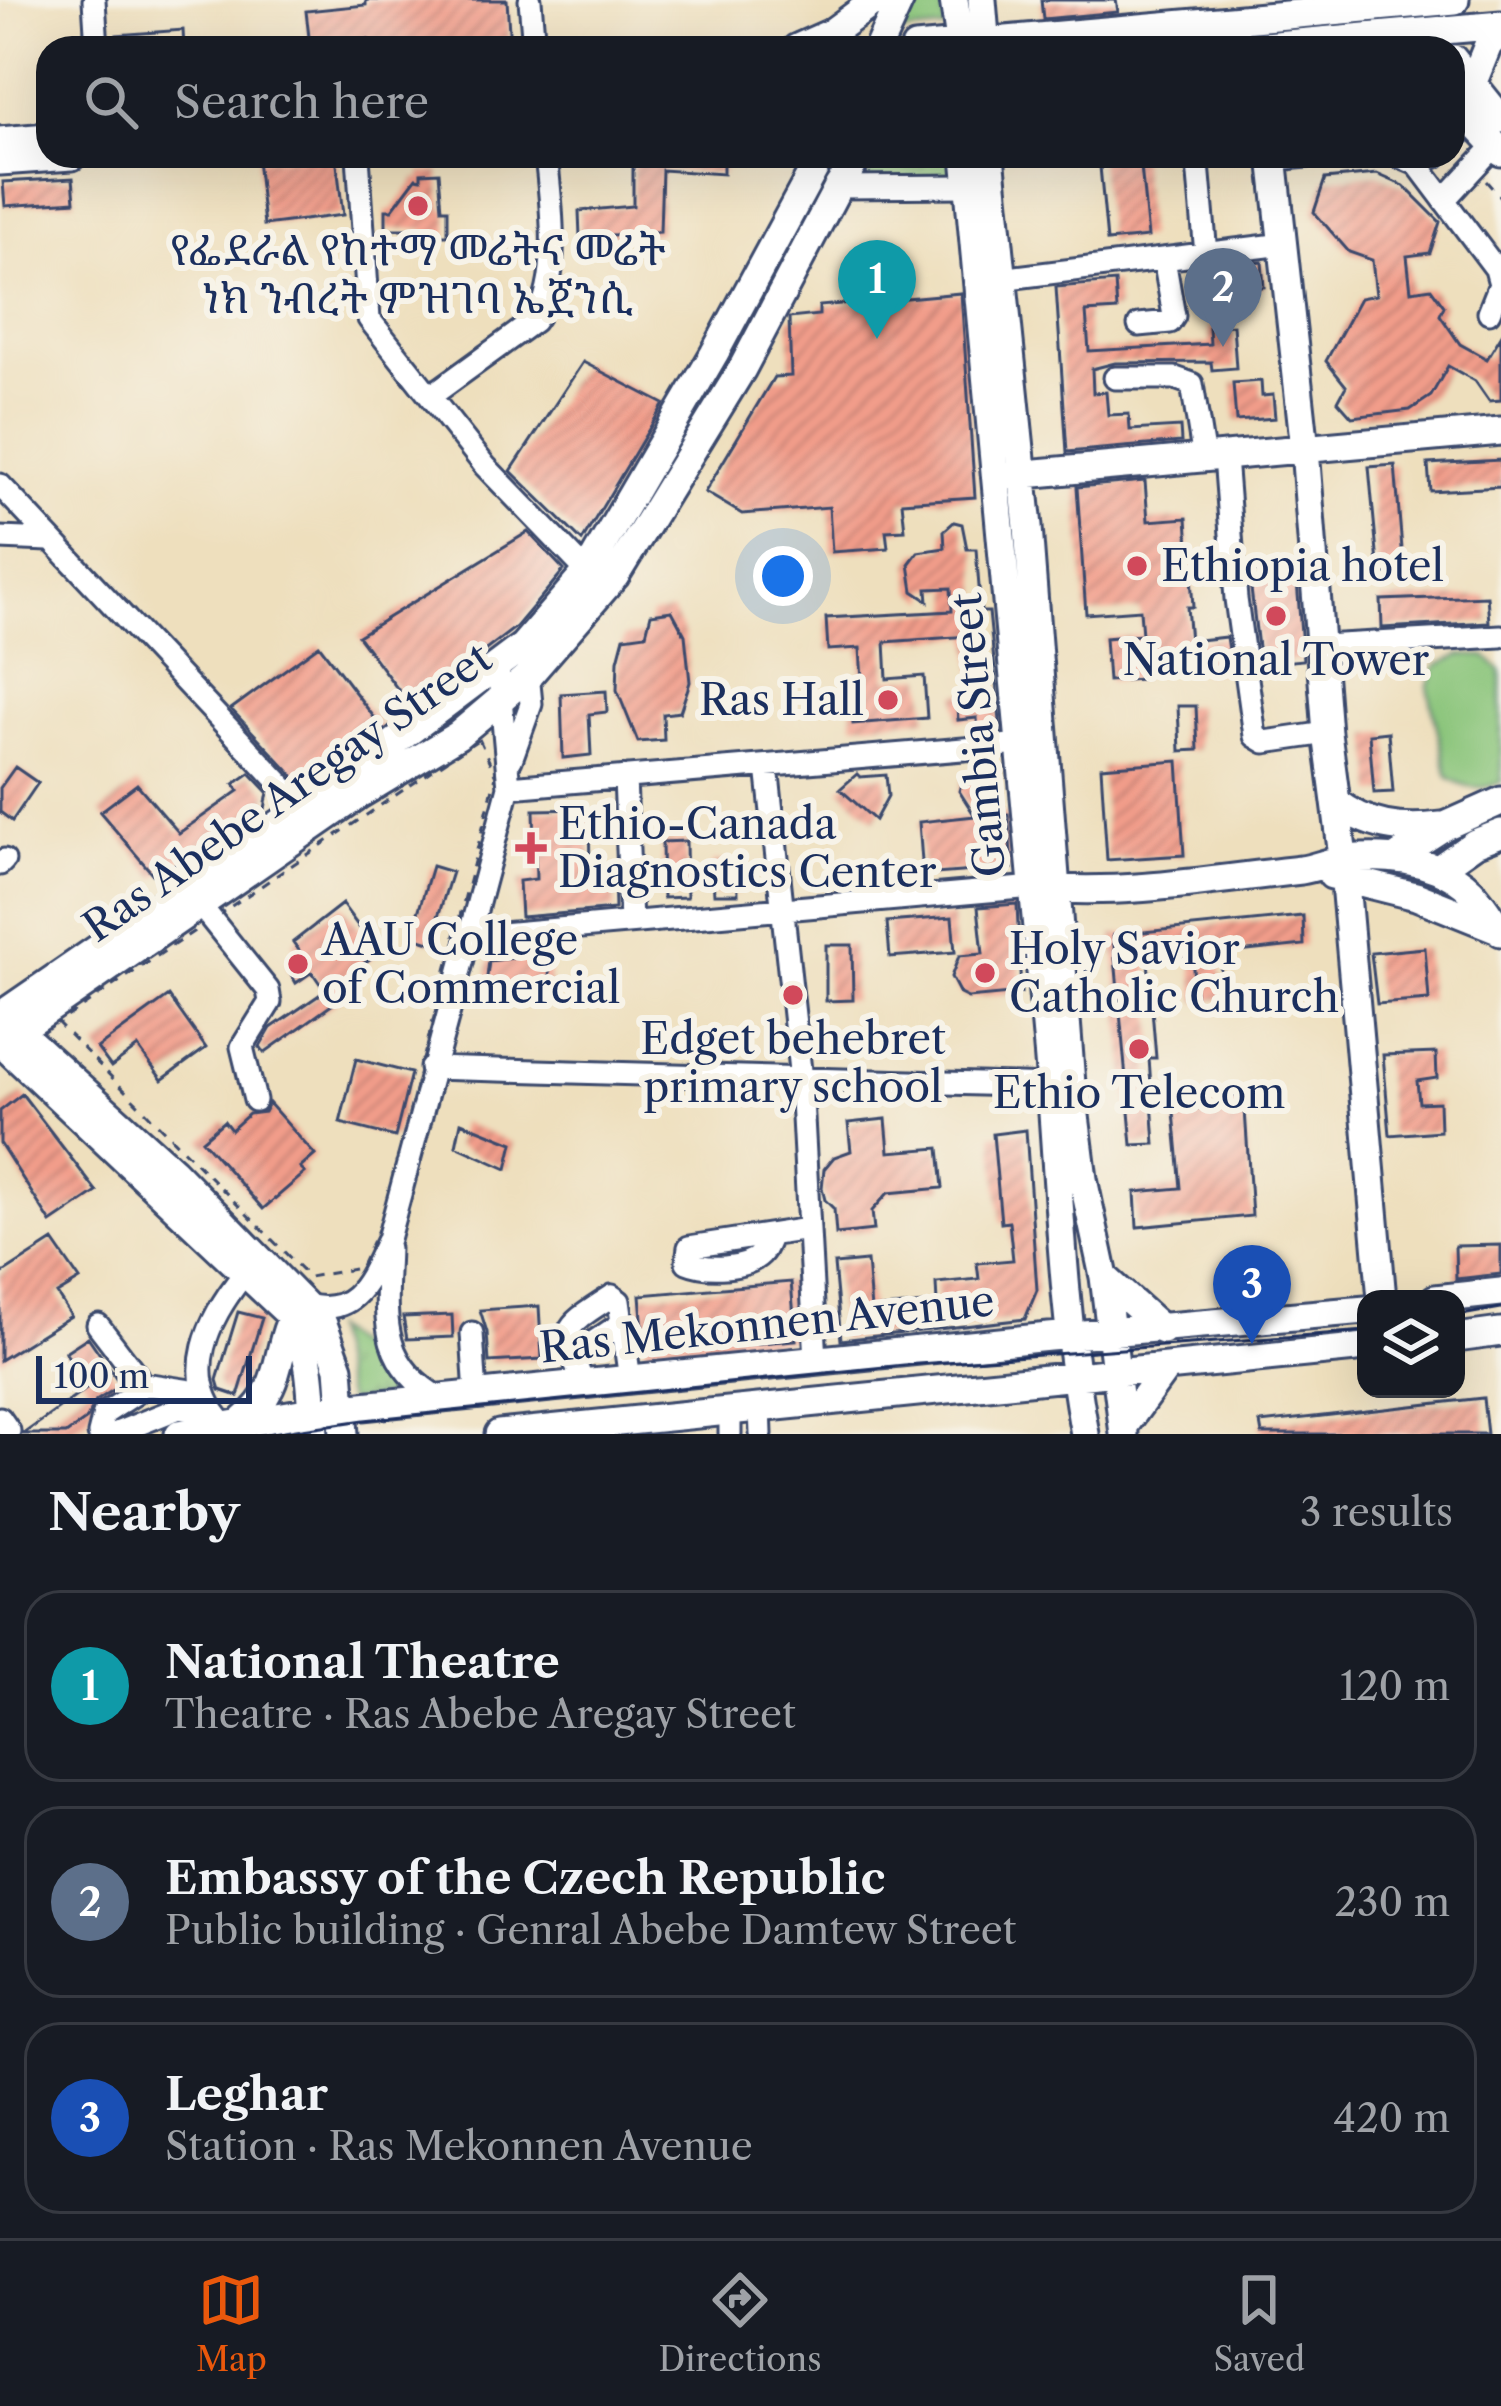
<!DOCTYPE html>
<html lang="en">
<head>
<meta charset="utf-8">
<style>
	body { margin:0; font-family:"Libre Caslon Text","Noto Serif Ethiopic",serif; background:#20242c; color:#f1f3f6 }
	.controls { position:absolute; right:36px; bottom:36px; display:grid; overflow:hidden; border-radius:24px; box-shadow:0 12px 48px #0002 }
	.controls button { width:108px; height:108px; display:grid; place-items:center; padding:0; border:0; border-bottom:3px solid #363941; background:#171b24; color:#f1f3f6; font:60px sans-serif }
	.scale { position:absolute; left:36px; bottom:30px; width:216px; box-sizing:border-box; padding-left:12px; border:6px solid #1b2f5e; border-top:0; font-size:33px; line-height:42px; white-space:nowrap; color:#1b2f5e; -webkit-text-stroke:9px #f7f3e8; paint-order:stroke }
	.you { position:absolute; left:783px; top:576px; width:42px; height:42px; margin:-30px; border:9px solid #fff; border-radius:50%; background:#1a73e8; box-shadow:0 0 0 18px #1a73e833 }
	.badge { display:grid; place-items:center; width:78px; height:78px; border-radius:50%; background:#ea580c; color:#fff; font-size:39px; font-weight:700 }
	.pin { position:absolute; translate:-50% -99px; filter:drop-shadow(0 3px 6px #0008) }
	.pin::after { content:''; position:absolute; top:63px; width:42px; height:36px; background:inherit; clip-path:polygon(0 0,100% 0,50% 100%) }
	.list { margin:0; padding:0; list-style:none }
	h2 { display:flex; justify-content:space-between; align-items:center; height:156px; margin:0; padding:0 48px; font-size:51px }
	h2 small { font-size:39px; font-weight:400; color:#9ea1a6 }
	.list li { display:grid; grid-template-columns:78px 1fr auto; gap:36px; align-items:center; box-sizing:border-box; height:192px; margin:0 24px 24px; padding:0 24px; border:3px solid #363941; border-radius:36px }
	.list b { display:block; font-size:45px; white-space:nowrap }
	.list p { margin:0; font-size:39px; white-space:nowrap; color:#9ea1a6 }
	.list em { font-size:39px; font-style:normal; color:#9ea1a6 }
	.icon { flex:none; width:66px; height:66px; fill:none; stroke:currentColor; stroke-width:2; stroke-linecap:round; stroke-linejoin:round }
	.map { position:relative; flex:none; width:1501px; height:1434px; overflow:hidden }
	.search { position:absolute; background:#171b24; box-shadow:0 12px 48px #0002; left:36px; right:36px; top:36px; height:132px; display:flex; align-items:center; gap:30px; box-sizing:border-box; padding:0 42px; border-radius:36px; color:#9ea1a6; font-size:45px }
	.sheet { height:804px; background:#171b24 }
	nav { display:flex; justify-content:space-around; align-items:center; box-sizing:border-box; height:168px; border-top:3px solid #363941; background:#171b24; font-size:33px; color:#9ea1a6 }
	nav a { display:grid; justify-items:center; gap:6px }
	nav .on { color:#ea580c }
	.map>svg:first-child { display:block }
	.grass { fill:url(#grass-tufts); stroke:#527a6c; stroke-width:3 }
	.pitch { fill:#89c479; stroke:#527a6c; stroke-width:3 }
	.building { fill:url(#building-hatch) }
	.lines { fill:none; stroke-linecap:round; stroke-linejoin:round }
	.minor-casing { stroke:#3b496c; stroke-width:27 }
	.major-casing { stroke:#3b496c; stroke-width:33 }
	.path { stroke:#3b496c; stroke-width:3; stroke-dasharray:9 9; stroke-linecap:butt }
	.minor { stroke:#fff; stroke-width:21 }
	.major { stroke:#fff; stroke-width:27 }
	.tram { stroke:#1b2f5e; stroke-width:3 }
	.poi-dot { fill:#d1495b; stroke:#f7f3e8; stroke-width:4.5 }
	.labels { text-anchor:middle; dominant-baseline:central; stroke-width:12; stroke-linejoin:round; paint-order:stroke }
	.poi-label { font-size:42px; fill:#1b2f5e; stroke:#f7f3e8 }
	.street-label { font-size:42px; fill:#1b2f5e; stroke:#f7f3e8 }
</style>
</head>
<body>
<div class="map">
<svg width="1501" height="1434" viewBox="0 0 1501 1434">
	<defs>
		<pattern id="grass-tufts" width="24" height="20" patternUnits="userSpaceOnUse" patternTransform="scale(3)"><rect width="24" height="20" fill="#89c479"/><path d="M3 7l-1-3M5 7V3M7 7l1-3M15 17l-1-3M17 17v-4M19 17l1-3" fill="none" stroke="#6fa066"/></pattern>
		<pattern id="building-hatch" width="6" height="6" patternUnits="userSpaceOnUse" patternTransform="scale(3)"><rect width="6" height="6" fill="#f29d8a"/><path d="M-1 1l2-2M0 6l6-6M5 7l2-2" fill="none" stroke="#c38074"/></pattern>
	</defs>
	<rect width="100%" height="100%" fill="#f7f3e8"/>
	<filter id="ink" filterUnits="userSpaceOnUse"><feTurbulence type="fractalNoise" baseFrequency=".00833" numOctaves="2"/><feDisplacementMap in="SourceGraphic" scale="24" xChannelSelector="R" yChannelSelector="G"/><feConvolveMatrix kernelMatrix="1 2 1 2 8 2 1 2 1" color-interpolation-filters="sRGB"/></filter>
	<filter id="wash" filterUnits="userSpaceOnUse"><feTurbulence type="fractalNoise" baseFrequency=".004" numOctaves="4" result="noise"/><feDisplacementMap in="SourceGraphic" scale="48" xChannelSelector="R" yChannelSelector="G"/><feGaussianBlur stdDeviation="2.7" result="paint"/><feColorMatrix in="noise" values="0 0 0 0 0 0 0 0 0 0 0 0 0 0 0 0 0 1.4 0 .05"/><feComposite in="paint" operator="in"/></filter>
	<g filter="url(#wash)">
		<rect width="100%" height="100%" fill="#eedfbd"/>
		<path class="grass" d="M 911,0 L 942,0 L 946,29 L 895,33 Z
			M 880,156 L 962,156 L 963,184 L 863,185 Z
			M 331,1329 L 420,1392 L 347,1401 Z"/>
		<path class="pitch" d="M 1461,655 L 1486,656 L 1501,671 L 1501,782 C 1482,792 1465,788 1448,777 L 1428,687 L 1436,666 Z"/>
		<g id="blocks">
			<path class="building" d="M 366,0 L 507,0 L 510,48 L 368,48 L 368,40 L 310,46 L 306,11 L 366,5 Z
				M 1041,0 L 1116,0 L 1118,12 L 1043,19 Z
				M 183,30 L 184,48 L 118,48 L 117,35 Z
				M 336,156 L 343,215 L 264,225 L 257,159 Z
				M 633,156 L 723,156 L 723,174 L 662,170 L 660,232 L 580,237 L 579,211 L 633,206 Z
				M 1099,156 L 1140,156 L 1148,237 L 1107,241 Z
				M 439,172 L 442,209 L 448,209 L 448,235 L 424,235 L 424,229 L 386,229 L 386,210 L 392,210 L 416,178 L 421,179 L 421,173 Z
				M 1377,174 L 1404,186 L 1440,222 L 1430,253 L 1407,256 L 1411,291 L 1431,288 L 1444,306 L 1440,315 L 1460,344 L 1487,359 L 1501,336 L 1501,400 L 1489,401 L 1475,381 L 1448,366 L 1431,396 L 1410,410 L 1352,417 L 1338,401 L 1346,386 L 1326,361 L 1360,298 L 1376,295 L 1372,260 L 1349,252 L 1314,212 L 1325,179 Z
				M 73,178 L 75,201 L 5,206 L 3,182 Z
				M 1262,262 L 1264,287 L 1218,291 L 1216,268 Z
				M 1115,282 L 1117,310 L 1086,312 L 1089,351 L 1210,344 L 1209,327 L 1233,325 L 1236,368 L 1212,370 L 1211,362 L 1115,363 L 1092,369 L 1093,393 L 1106,392 L 1108,415 L 1129,414 L 1130,430 L 1180,427 L 1181,442 L 1067,452 L 1056,287 Z
				M 961,293 L 975,497 L 902,502 L 905,530 L 886,531 L 888,548 L 832,552 L 829,507 L 742,514 L 705,492 L 774,377 L 791,376 L 789,318 L 819,315 L 819,306 Z
				M 583,362 L 664,404 L 582,541 L 511,471 Z
				M 1261,381 L 1262,396 L 1273,395 L 1275,418 L 1236,421 L 1233,383 Z
				M 1501,460 L 1501,487 L 1430,491 L 1428,464 Z
				M 1395,465 L 1404,573 L 1379,575 L 1369,467 Z
				M 1145,481 L 1148,521 L 1187,518 L 1193,607 L 1187,607 L 1190,641 L 1226,637 L 1231,670 L 1202,673 L 1201,667 L 1142,671 L 1143,679 L 1108,681 L 1105,638 L 1142,635 L 1140,610 L 1086,614 L 1077,487 Z
				M 954,522 L 962,524 L 967,549 L 976,549 L 981,612 L 989,612 L 1001,731 L 978,733 L 977,718 L 958,720 L 956,694 L 975,692 L 969,636 L 885,642 L 887,679 L 924,676 L 927,718 L 853,724 L 849,682 L 862,681 L 860,648 L 828,650 L 826,618 L 952,611 L 951,588 L 927,589 L 928,601 L 913,591 L 909,564 L 918,552 L 945,548 L 944,531 Z
				M 528,532 L 564,570 L 516,627 L 411,707 L 358,636 Z
				M 1296,568 L 1303,660 L 1260,664 L 1249,572 Z
				M 1487,596 L 1489,622 L 1382,628 L 1381,600 Z
				M 672,611 L 685,635 L 690,682 L 680,712 L 663,714 L 664,740 L 638,742 L 617,690 L 618,660 L 624,637 L 646,634 L 651,614 Z
				M 319,645 L 383,729 L 303,786 L 231,709 Z
				M 606,691 L 607,712 L 589,714 L 591,755 L 563,758 L 561,694 Z
				M 1178,706 L 1196,706 L 1198,750 L 1180,751 Z
				M 1388,732 L 1393,792 L 1374,793 L 1369,734 Z
				M 1178,761 L 1184,855 L 1107,860 L 1101,767 Z
				M 15,767 L 38,783 L 12,821 L 0,812 L 0,788 Z
				M 250,773 L 268,792 L 265,809 L 208,846 L 206,842 L 156,878 L 100,812 L 137,784 L 179,833 L 239,791 L 234,784 Z
				M 977,773 L 987,777 L 992,786 L 991,797 L 977,816 L 1008,814 L 1012,868 L 923,875 L 919,822 L 975,816 L 959,791 L 962,780 Z
				M 857,774 L 860,777 L 886,775 L 888,796 L 875,820 L 840,789 Z
				M 589,809 L 590,875 L 614,874 L 615,909 L 521,917 L 519,881 L 536,879 L 534,810 Z
				M 686,841 L 687,897 L 663,898 L 662,842 Z
				M 712,862 L 737,862 L 738,894 L 714,894 Z
				M 432,866 L 452,872 L 430,942 L 411,936 Z
				M 342,904 L 378,953 L 341,980 L 350,992 L 264,1053 L 260,1047 L 271,1028 L 325,991 L 312,972 L 296,983 L 287,967 L 303,956 L 293,942 Z
				M 1017,904 L 1021,993 L 968,998 L 960,994 L 951,977 L 959,956 L 983,954 L 978,907 Z
				M 1303,916 L 1304,945 L 1219,954 L 1224,999 L 1196,1002 L 1192,957 L 1148,961 L 1156,1058 L 1149,1058 L 1155,1144 L 1132,1145 L 1113,935 Z
				M 952,917 L 955,952 L 890,957 L 887,922 Z
				M 826,945 L 852,945 L 853,1000 L 826,1001 Z
				M 1425,948 L 1429,1000 L 1377,1004 L 1371,953 Z
				M 548,954 L 551,998 L 486,985 L 489,961 Z
				M 169,996 L 206,1048 L 162,1080 L 138,1047 L 111,1067 L 97,1048 Z
				M 1436,1053 L 1437,1078 L 1417,1081 L 1419,1103 L 1439,1102 L 1440,1131 L 1390,1135 L 1383,1055 Z
				M 356,1059 L 411,1073 L 395,1137 L 340,1123 Z
				M 22,1094 L 97,1192 L 51,1223 L 0,1143 L 0,1111 Z
				M 1244,1095 L 1252,1216 L 1137,1227 L 1135,1192 L 1181,1188 L 1173,1101 L 1198,1100 L 1198,1108 L 1221,1106 L 1220,1097 Z
				M 269,1103 L 315,1155 L 300,1168 L 305,1173 L 263,1209 L 202,1140 L 224,1121 L 231,1130 L 249,1114 L 264,1112 Z
				M 886,1119 L 889,1152 L 939,1148 L 943,1188 L 888,1193 L 872,1211 L 874,1230 L 836,1234 L 834,1209 L 825,1200 L 822,1188 L 824,1169 L 834,1157 L 851,1151 L 848,1123 Z
				M 461,1122 L 513,1143 L 507,1169 L 456,1146 Z
				M 1026,1130 L 1037,1290 L 1025,1319 L 841,1340 L 834,1264 L 867,1261 L 871,1309 L 937,1303 L 936,1283 L 979,1279 L 977,1263 L 1013,1260 L 1009,1222 L 1001,1223 L 993,1134 Z
				M 53,1241 L 80,1280 L 57,1294 L 71,1316 L 0,1360 L 0,1275 Z
				M 1501,1245 L 1501,1274 L 1456,1279 L 1455,1246 Z
				M 791,1282 L 796,1340 L 645,1353 L 640,1295 Z
				M 539,1306 L 542,1359 L 489,1362 L 487,1332 L 480,1310 Z
				M 238,1312 L 262,1318 L 238,1396 L 220,1390 L 217,1380 Z
				M 452,1315 L 453,1337 L 407,1339 L 403,1317 Z
				M 88,1337 L 121,1385 L 96,1401 L 87,1419 L 66,1434 L 23,1434 L 89,1387 L 65,1352 Z
				M 1483,1398 L 1487,1434 L 1262,1434 L 1260,1423 Z"/>
		</g>
	</g>
	<g filter="url(#ink)">
		<use href="#blocks" fill-opacity="0" stroke="#3b496c" stroke-width="3"/>
		<g class="lines">
			<g class="minor-casing">
				<path id="minor" d="M 94,0 L 97,48
					M 530,0 L 534,48
					M 1453,141 L 1471,120
					M 358,156 L 369,319 L 485,466 L 595,580
					M 1398,156 L 1417,164 L 1436,156
					M 1273,159 L 1308,156
					M 1198,164 L 1206,254
					M 1417,164 L 1496,269 L 1500,284 L 1489,312
					M 838,187 L 969,186
					M 1444,200 L 1495,145
					M 992,280 L 1284,244
					M 1139,325 L 1170,322 L 1174,316 L 1164,259
					M 1115,378 L 1175,378 L 1192,384 L 1204,459
					M 432,395 L 534,321 C 562,284 551,201 546,156
					M 1225,457 L 1236,599 L 1255,736 L 1265,742 L 1327,733
					M 0,485 L 312,817
					M 0,538 L 49,540
					M 1322,646 L 1501,636
					M 511,760 L 531,704 L 527,663
					M 767,766 L 801,1080 L 816,1361
					M 625,778 L 631,922
					M 509,787 L 1035,743
					M 0,864 L 4,860
					M 200,905 L 268,990 L 270,1002 L 242,1047 L 255,1100
					M 468,937 L 1033,887
					M 431,1068 L 1052,1086
					M 771,1235 C 768,1241 766,1249 761,1254 C 745,1270 706,1270 687,1262 L 689,1247 L 808,1229
					M 388,1248 C 386,1313 376,1363 441,1399
					M 305,1305 C 358,1318 369,1278 388,1239 L 509,787 L 498,665
					M 98,1325 L 137,1376 L 136,1393 L 104,1414 L 99,1434
					M 472,1333 L 476,1396
					M 573,1356 L 622,1323
					M 137,1383 L 204,1393
					M 584,1385 C 561,1326 558,1331 612,1296 L 619,1301 L 630,1380
					M 760,1407 L 761,1434
					M 0,1418 L 9,1431
					M 224,1424 C 178,1377 209,1317 244,1274
					M 114,1434 L 179,1408 L 214,1413
					M 730,1434 L 730,1410"/>
			</g>
			<g class="major-casing">
				<path id="major" d="M 954,0 L 961,48
					M 982,0 L 986,48
					M 797,48 L 831,33 L 876,0
					M 878,48 L 900,0
					M 915,48 L 1455,0
					M 1240,48 L 1501,25
					M 1453,59 L 1501,119
					M 1473,82 L 1488,45 L 1501,31
					M 1453,100 L 1501,152
					M 0,141 L 48,137
					M 966,156 C 993,446 1019,736 1046,1026 C 1059,1162 1060,1300 1085,1434
					M 990,156 L 1028,527 L 1071,1084 L 1083,1179 L 1104,1277 L 1124,1434
					M 1273,156 L 1305,449 L 1327,733 L 1342,849 L 1382,1299
					M 0,161 L 72,156
					M 1003,476 L 1501,431
					M 1336,802 C 1368,827 1401,831 1441,826
					M 1395,858 L 1445,826 L 1501,801
					M 1438,869 L 1475,843 L 1501,833
					M 1332,875 L 1416,896 L 1498,929
					M 1043,888 C 1128,895 1217,879 1301,870 C 1316,868 1330,861 1346,859 C 1375,856 1409,858 1437,869 C 1473,884 1481,903 1501,932
					M 0,1016 L 359,769 L 523,646 L 586,573 L 714,354 L 821,156
					M 5,1019 L 173,1171 L 323,1324 L 339,1368 L 344,1434
					M 0,1042 L 291,1316 C 313,1353 311,1392 314,1434
					M 0,1043 L 360,794 L 458,735 L 529,675 L 615,576 L 742,369 L 838,187 L 859,156
					M 1104,1277 L 1163,1330
					M 1435,1299 L 1501,1292
					M 1456,1338 L 1501,1332
					M 244,1420 C 285,1386 274,1352 294,1313
					M 1124,1426 L 1166,1368
					M 179,1434 L 312,1411 L 1049,1337 L 1366,1310
					M 499,1434 L 1366,1347"/>
			</g>
			<path class="path" d="M 1486,181 L 1501,198
				M 479,739 L 496,776 L 381,1223 L 360,1268 L 309,1277 L 58,1023 Z"/>
			<use href="#minor" class="minor"/>
			<use href="#major" class="major"/>
			<path class="tram" d="M 1456,1316 L 1501,1308
				M 268,1434 L 364,1420 L 904,1365 L 1366,1331"/>
		</g>
	</g>
	<g class="poi-dot">
		<circle cx="418" cy="206" r="12"/>
		<circle cx="1137" cy="566" r="12"/>
		<circle cx="1276" cy="616" r="12"/>
		<circle cx="888" cy="700" r="12"/>
		<path d="M525 830h12v12h12v12h-12v12h-12v-12h-12v-12h12z"/>
		<circle cx="298" cy="964" r="12"/>
		<circle cx="985" cy="973" r="12"/>
		<circle cx="793" cy="995" r="12"/>
		<circle cx="1139" cy="1049" r="12"/>
	</g>
	<g class="labels">
		<g class="poi-label">
			<text x="418" y="250">የፌደራል የከተማ መሬትና መሬት<tspan x="418" dy="48">ነክ ንብረት ምዝገባ ኤጀንሲ</tspan></text>
			<text x="1161" y="566" text-anchor="start">Ethiopia hotel</text>
			<text x="1276" y="660">National Tower</text>
			<text x="864" y="700" text-anchor="end">Ras Hall</text>
			<text x="558" y="824" text-anchor="start">Ethio-Canada<tspan x="558" dy="48">Diagnostics Center</tspan></text>
			<text x="322" y="940" text-anchor="start">AAU College<tspan x="322" dy="48">of Commercial</tspan></text>
			<text x="1009" y="949" text-anchor="start">Holy Savior<tspan x="1009" dy="48">Catholic Church</tspan></text>
			<text x="793" y="1039">Edget behebret<tspan x="793" dy="48">primary school</tspan></text>
			<text x="1139" y="1093">Ethio Telecom</text>
		</g>
		<g class="street-label">
			<text transform="translate(978 735) rotate(-95)">Gambia Street</text>
			<text transform="translate(287 792) rotate(-35)">Ras Abebe Aregay Street</text>
			<text transform="translate(767 1324) rotate(-6)">Ras Mekonnen Avenue</text>
		</g>
	</g>
</svg>
<div class="controls">
<button><svg class="icon" aria-label="layers" viewBox="0 0 24 24"><path d="M12 4l9 5-9 5-9-5zM3 14l9 5 9-5"/></svg></button>
</div>
<div class="scale">100 m</div>
<div class="you"></div>
<div class="pin badge" style="left:877px;top:339px;background:#0f9aa8">1</div>
<div class="pin badge" style="left:1223px;top:347px;background:#5c6f8a">2</div>
<div class="pin badge" style="left:1252px;top:1344px;background:#1a4fb4">3</div>
<div class="search"><svg class="icon" aria-label="search" viewBox="0 0 24 24"><circle cx="10" cy="10" r="6"/><path d="M15 15l6 6"/></svg>Search here</div>
</div>
<section class="sheet">
<h2>Nearby<small>3 results</small></h2>
<ul class="list">
<li><span class="badge" style="background:#0f9aa8">1</span><div><b>National Theatre</b><p>Theatre · Ras Abebe Aregay Street</p></div><em>120 m</em></li>
<li><span class="badge" style="background:#5c6f8a">2</span><div><b>Embassy of the Czech Republic</b><p>Public building · Genral Abebe Damtew Street</p></div><em>230 m</em></li>
<li><span class="badge" style="background:#1a4fb4">3</span><div><b>Leghar</b><p>Station · Ras Mekonnen Avenue</p></div><em>420 m</em></li>
</ul>
</section>
<nav>
<a class="on"><svg class="icon" aria-label="map" viewBox="0 0 24 24"><path d="M3 6l6-2 6 2 6-2v14l-6 2-6-2-6 2zM9 4v14M15 6v14"/></svg>Map</a>
<a><svg class="icon" aria-label="directions" viewBox="0 0 24 24"><path d="M12 3l9 9-9 9-9-9zM9 14v-3h6M13 9l2 2-2 2"/></svg>Directions</a>
<a><svg class="icon" aria-label="saved" viewBox="0 0 24 24"><path d="M7 4h10v16l-5-4-5 4z"/></svg>Saved</a>
</nav>
</body>
</html>
